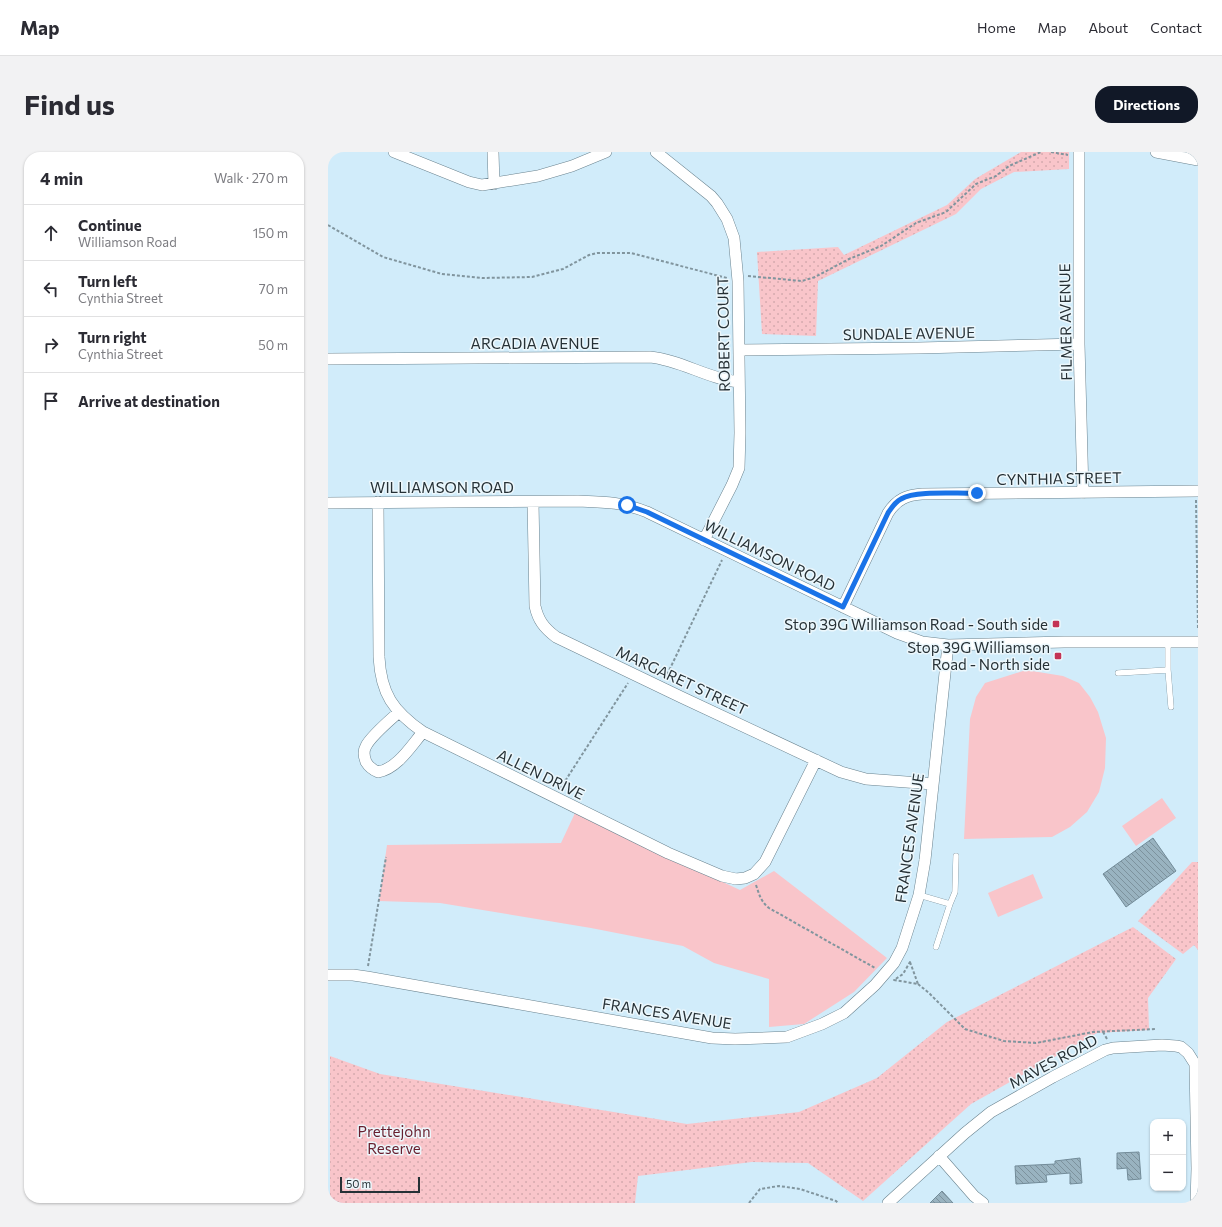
<!DOCTYPE html>
<html lang="en">
<head>
<meta charset="utf-8">
<style>
	body { margin:0; font-family:Commissioner,sans-serif; background:#f2f2f3; color:#2b2b33 }
	.controls { position:absolute; right:12px; bottom:12px; display:grid; overflow:hidden; border-radius:8px; box-shadow:0 1px 3px #0004 }
	.controls button { width:36px; height:36px; display:grid; place-items:center; padding:0; border:0; border-bottom:1px solid #e1e1e2; background:#fff; color:#2b2b33; font:20px sans-serif }
	.scale { position:absolute; left:12px; bottom:10px; width:80px; box-sizing:border-box; padding-left:4px; border:2px solid #263136; border-top:0; font-size:11px; line-height:14px; white-space:nowrap; color:#263136; -webkit-text-stroke:3px #ecf7fc; paint-order:stroke }
	.stop { position:absolute; width:12px; height:12px; margin:-9px; border:3px solid #1a73e8; border-radius:50%; background:#fff }
	.stop.end { background:#1a73e8; border-color:#fff; box-shadow:0 1px 4px #0008 }
	.list { margin:0; padding:0; list-style:none }
	h2 { display:flex; justify-content:space-between; align-items:center; height:52px; margin:0; padding:0 16px; font-size:17px }
	h2 small { font-size:13px; font-weight:400; color:#7c7c81 }
	.list li { display:grid; grid-template-columns:26px 1fr auto; gap:12px; align-items:center; box-sizing:border-box; height:56px; padding:0 16px; border-top:1px solid #e1e1e2 }
	.list b { display:block; font-size:15px; white-space:nowrap }
	.list p { margin:0; font-size:13px; white-space:nowrap; color:#7c7c81 }
	.list em { font-size:13px; font-style:normal; color:#7c7c81 }
	.icon { flex:none; width:22px; height:22px; fill:none; stroke:currentColor; stroke-width:2; stroke-linecap:round; stroke-linejoin:round }
	.map { position:relative; flex:none; width:870px; height:1051px; overflow:hidden; border-radius:16px }
	header { display:flex; align-items:center; gap:24px; box-sizing:border-box; height:56px; padding:0 20px; background:#fff; border-bottom:1px solid #e1e1e2 }
	header strong { font-size:19px }
	nav { display:flex; gap:22px; margin-inline-start:auto; font-size:14px }
	.intro { display:flex; align-items:center; justify-content:space-between; box-sizing:border-box; height:96px; padding:0 24px }
	h1 { margin:0; font-size:28px }
	.button { padding:10px 18px; border-radius:16px; background:#111827; color:#fff; font-size:14px; font-weight:700 }
	main { display:flex; gap:24px; padding:0 24px }
	aside { flex:1; background:#fff; border-radius:16px; box-shadow:0 1px 3px #0004 }
	.map>svg:first-child { display:block }
	.grass { fill:#f9c5ca }
	.park { fill:url(#park-dots) }
	.building { fill:url(#building-back-hatch); stroke:#728b98 }
	.lines { fill:none; stroke-linecap:round; stroke-linejoin:round }
	.lane-casing { stroke:#6a838f; stroke-width:6 }
	.street-casing { stroke:#6a838f; stroke-width:12 }
	.path { stroke:#81959e; stroke-width:2; stroke-dasharray:3 2; stroke-linecap:butt }
	.lane { stroke:#fff; stroke-width:5.5 }
	.street { stroke:#fff; stroke-width:11 }
	.route { stroke:#1a73e8; stroke-width:5 }
	.poi-dot { fill:#c33355; stroke:#ecf7fc; stroke-width:1.5 }
	.labels { text-anchor:middle; dominant-baseline:central; stroke-width:3; stroke-linejoin:round; paint-order:stroke }
	.street-label { font-size:15px; fill:#263136; stroke:#ecf7fc }
	.poi-label { font-size:15px; fill:#263136; stroke:#ecf7fc; text-anchor:end }
	.park-label { font-size:15px; fill:#681f2e; stroke:#ecf7fc }
</style>
</head>
<body>
<header>
<strong>Map</strong>
<nav><a>Home</a><a>Map</a><a>About</a><a>Contact</a></nav>
</header>
<div class="intro"><h1>Find us</h1><a class="button">Directions</a></div>
<main>
<aside>
<h2>4 min<small>Walk · 270 m</small></h2>
<ul class="list">
<li><svg class="icon" aria-label="ahead" viewBox="0 0 24 24"><path d="M12 20V5M6 11l6-6 6 6"/></svg><div><b>Continue</b><p>Williamson Road</p></div><em>150 m</em></li>
<li><svg class="icon" aria-label="left" viewBox="0 0 24 24"><path d="M17 20v-9H6M10 6l-5 5 5 5"/></svg><div><b>Turn left</b><p>Cynthia Street</p></div><em>70 m</em></li>
<li><svg class="icon" aria-label="right" viewBox="0 0 24 24"><path d="M7 20v-9h11M14 6l5 5-5 5"/></svg><div><b>Turn right</b><p>Cynthia Street</p></div><em>50 m</em></li>
<li><svg class="icon" aria-label="arrive" viewBox="0 0 24 24"><path d="M6 21V4h12l-3 4 3 4H6"/></svg><div><b>Arrive at destination</b></div></li>
</ul>
</aside>
<div class="map">
<svg width="870" height="1051" viewBox="0 0 870 1051">
	<defs>
		<pattern id="park-dots" width="8" height="8" patternUnits="userSpaceOnUse"><rect width="8" height="8" fill="#f9c5ca"/><path d="M2 2h.1M6 6h.1" fill="none" stroke="#d5aaae" stroke-width="1.8" stroke-linecap="round"/></pattern>
		<pattern id="building-back-hatch" width="6" height="6" patternUnits="userSpaceOnUse"><rect width="6" height="6" fill="#99b3c0"/><path d="M-1 5l2 2M0 0l6 6M5-1l2 2" fill="none" stroke="#7d929d"/></pattern>
	</defs>
	<rect width="100%" height="100%" fill="#d1ecfa"/>
	<path class="grass" d="M 698,518 L 735,524 L 751,531 L 762,545 L 770,560 L 778,586 L 777,616 L 771,640 L 759,660 L 742,675 L 724,685 L 636,687 L 642,567 L 648,545 L 657,531 Z
		M 834,646 L 848,666 L 808,694 L 794,674 Z
		M 247,661 L 412,738 L 446,719 L 559,806 L 526,840 L 476,872 L 441,875 L 441,827 L 386,811 L 355,794 L 263,776 L 112,751 L 51,749 L 59,693 L 233,691 Z
		M 705,722 L 715,746 L 670,765 L 660,741 Z"/>
	<path class="park" d="M 693,0 L 741,0 L 741,17 L 686,20 L 653,37 L 628,62 L 490,129 L 488,184 L 434,182 L 429,100 L 510,95 L 516,103 L 619,53 L 647,27 Z
		M 864,710 L 870,710 L 870,798 L 866,793 L 855,802 L 810,769 Z
		M 805,775 L 848,807 L 820,846 L 821,878 L 769,881 L 643,952 L 535,1049 L 480,1011 L 424,1010 L 310,1024 L 307,1051 L 2,1051 L 2,904 L 52,922 L 359,972 L 471,960 L 549,926 L 619,870 Z"/>
	<path class="building" d="M 825,686 L 848,719 L 798,755 L 775,722 Z
		M 811,1000 L 813,1027 L 800,1028 L 799,1016 L 789,1017 L 789,1001 Z
		M 752,1006 L 754,1031 L 742,1032 L 742,1021 L 718,1023 L 719,1030 L 688,1032 L 687,1014 L 727,1012 L 727,1009 Z
		M 614,1039 L 625,1051 L 602,1051 Z"/>
	<g class="lines">
		<g class="lane-casing">
			<path id="lane" d="M 840,491 L 840,518
				M 790,521 L 840,518 L 843,555
				M 591,743 L 622,752 L 608,795
				M 622,752 L 627,740 L 628,704"/>
		</g>
		<g class="street-casing">
			<path id="street" d="M 66,0 L 141,30 L 154,33 L 210,24 L 244,14 L 278,0
				M 165,0 L 166,32
				M 328,0 L 383,44 L 389,51 L 399,67 L 406,86 L 410,129 L 412,281 L 411,316 L 404,333 L 376,388
				M 751,0 L 751,192 L 755,341
				M 828,0 L 870,8
				M 411,198 L 591,196 L 751,192
				M 0,207 L 322,205 C 353,208 380,227 411,230
				M 50,350 L 51,505 C 53,542 65,559 95,580 L 340,701 L 394,724 L 408,727 L 417,726 L 426,722 L 437,710 L 488,608
				M 205,350 L 207,454 C 210,468 216,476 228,485 L 353,545 L 513,620 L 538,627 L 605,632
				M 0,351 L 250,349 C 276,350 294,350 319,360 L 569,481 L 594,490 L 620,493 L 736,490 L 870,490
				M 515,455 L 560,361 C 569,347 579,343 594,342 L 870,339
				M 71,560 C 62,568 43,584 38,594 C 35,599 36,605 38,610 C 41,615 45,618 50,620 C 69,617 83,594 95,580
				M 0,823 L 25,823 L 39,825 L 384,886 L 407,887 L 459,885 L 494,872 L 516,861 L 547,833 L 566,811 L 574,796 L 591,743 L 597,708 L 620,493
				M 611,1004 L 646,1044 L 655,1051
				M 560,1051 L 637,981 L 663,960 L 725,925 L 777,898 L 785,896 L 834,893 L 848,894 L 853,895 L 860,901 L 867,912 L 869,1017 L 868,1051"/>
		</g>
		<path class="path" d="M 723,0 L 740,3
			M 0,73 L 55,105 L 114,122 L 154,126 L 204,125 L 235,117 L 261,103 L 269,101 L 303,101 L 399,126
			M 420,124 L 474,129 L 487,125 L 521,107 L 553,94 L 588,71 L 618,60 L 648,32 L 668,24 L 681,14 L 713,0
			M 868,348 L 870,478
			M 337,527 L 394,408
			M 232,637 L 300,531
			M 428,733 C 431,742 433,750 441,756 L 547,816
			M 582,810 L 590,832 L 566,828 L 575,822 Z
			M 40,814 L 58,705
			M 590,832 L 601,841 L 637,877 L 676,889 L 708,891 L 765,880 L 828,877
			M 775,880 L 779,887
			M 421,1051 L 432,1037 L 451,1034 L 472,1037 L 508,1049 L 510,1051"/>
		<use href="#lane" class="lane"/>
		<use href="#street" class="street"/>
	</g>
	<g class="lines">
		<path class="route" d="M 299,353 L 319,360 L 515,455 L 560,361 C 564,355 567,350 573,347 C 588,338 630,342 649,341"/>
	</g>
	<g class="poi-dot">
		<rect x="724" y="468" width="8" height="8" rx="2"/>
		<rect x="726" y="500" width="8" height="8" rx="2"/>
	</g>
	<g class="labels">
		<g class="street-label">
			<text transform="translate(737 170) rotate(-91)">FILMER AVENUE</text>
			<text transform="translate(581 181) rotate(-1)">SUNDALE AVENUE</text>
			<text transform="translate(395 182) rotate(-91)">ROBERT COURT</text>
			<text x="207" y="191">ARCADIA AVENUE</text>
			<text transform="translate(731 326) rotate(-1)">CYNTHIA STREET</text>
			<text x="114" y="335">WILLIAMSON ROAD</text>
			<text transform="translate(442 403) rotate(26)">WILLIAMSON ROAD</text>
			<text transform="translate(354 528) rotate(25)">MARGARET STREET</text>
			<text transform="translate(213 622) rotate(26)">ALLEN DRIVE</text>
			<text transform="translate(581 686) rotate(-82)">FRANCES AVENUE</text>
			<text transform="translate(339 861) rotate(9)">FRANCES AVENUE</text>
			<text transform="translate(725 909) rotate(-28)">MAVES ROAD</text>
		</g>
		<g class="poi-label">
			<text x="720" y="472">Stop 39G Williamson Road - South side</text>
			<text x="722" y="495">Stop 39G Williamson<tspan x="722" dy="17">Road - North side</tspan></text>
		</g>
		<g class="park-label">
			<text x="66" y="979">Prettejohn<tspan x="66" dy="17">Reserve</tspan></text>
		</g>
	</g>
</svg>
<div class="controls">
<button>+</button>
<button>−</button>
</div>
<div class="scale">50 m</div>
<div class="stop" style="left:299px;top:353px"></div>
<div class="stop end" style="left:649px;top:341px"></div>
</div>
</main>
</body>
</html>
